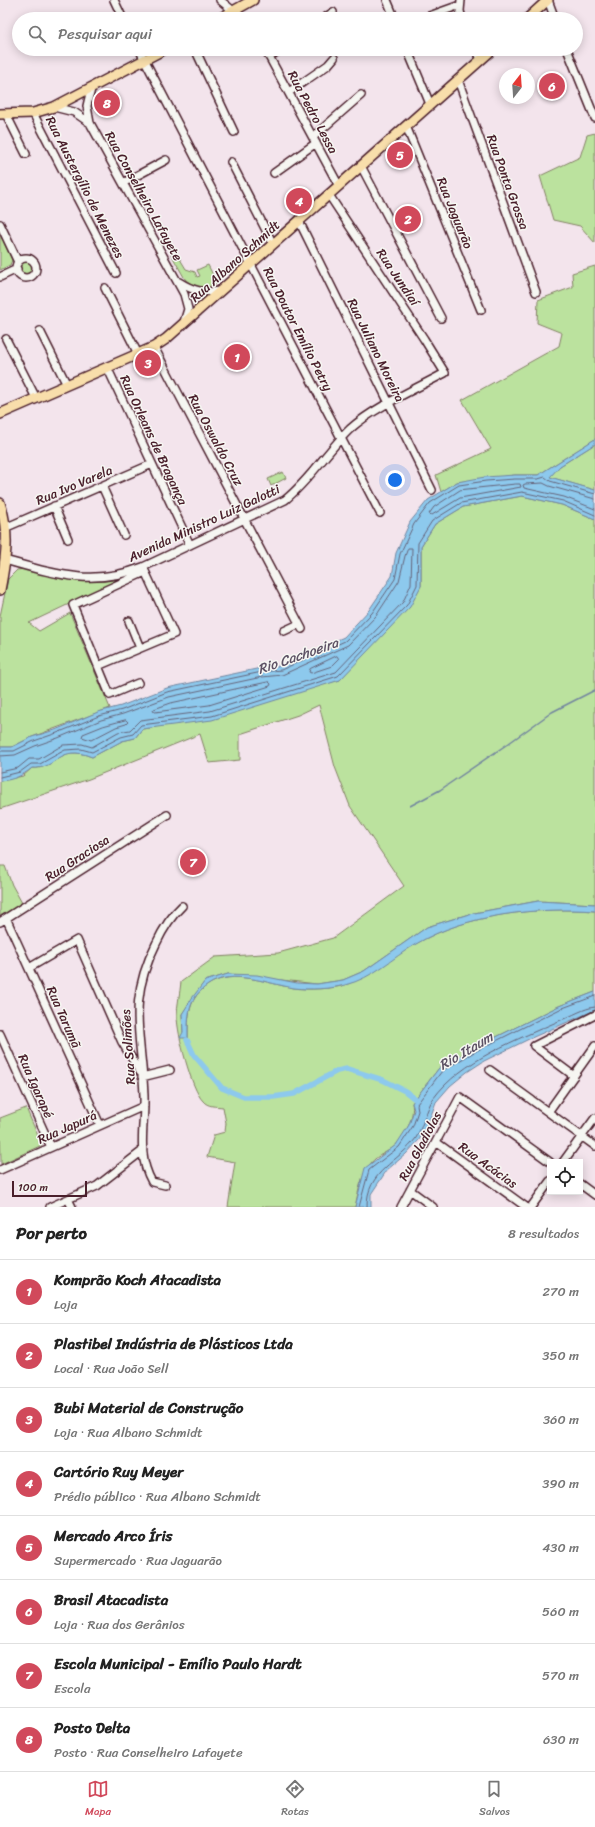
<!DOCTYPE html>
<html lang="pt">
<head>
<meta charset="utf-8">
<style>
	body { margin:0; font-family:Sriracha,sans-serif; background:#f2f2f2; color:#222 }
	.controls { position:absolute; right:12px; bottom:12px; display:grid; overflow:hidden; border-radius:0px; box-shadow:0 2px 10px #0003 }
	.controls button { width:36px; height:36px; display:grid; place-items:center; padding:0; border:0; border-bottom:1px solid #e0e0e0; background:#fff; color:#222; font:20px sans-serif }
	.compass { position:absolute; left:499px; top:68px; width:36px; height:36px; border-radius:50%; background:#fff; box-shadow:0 2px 10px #0003; rotate:17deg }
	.scale { position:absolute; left:12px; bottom:10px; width:75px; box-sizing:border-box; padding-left:4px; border:2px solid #4a1f2b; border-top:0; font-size:11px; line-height:14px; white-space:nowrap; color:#4a1f2b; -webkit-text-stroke:3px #f6f6f2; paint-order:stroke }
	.you { position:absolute; left:395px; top:480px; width:14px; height:14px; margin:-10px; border:3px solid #fff; border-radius:50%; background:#1a73e8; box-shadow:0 0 0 6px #1a73e833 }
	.badge { display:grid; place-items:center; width:26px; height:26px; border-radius:50%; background:#d1495b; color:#fff; font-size:13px; font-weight:700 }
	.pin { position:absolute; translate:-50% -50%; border:2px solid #fff; box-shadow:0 1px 4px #0006 }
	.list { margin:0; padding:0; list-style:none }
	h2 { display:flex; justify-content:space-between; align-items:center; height:52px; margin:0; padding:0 16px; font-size:17px }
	h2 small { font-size:13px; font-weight:400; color:#767676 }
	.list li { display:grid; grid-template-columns:26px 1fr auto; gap:12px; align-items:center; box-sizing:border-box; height:64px; padding:0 16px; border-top:1px solid #e0e0e0 }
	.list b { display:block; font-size:15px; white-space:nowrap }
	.list p { margin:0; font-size:13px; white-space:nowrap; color:#767676 }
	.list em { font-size:13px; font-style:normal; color:#767676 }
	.icon { flex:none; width:22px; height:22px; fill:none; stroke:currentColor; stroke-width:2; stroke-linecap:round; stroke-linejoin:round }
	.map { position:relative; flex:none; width:595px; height:1207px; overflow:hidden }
	.search { position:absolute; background:#fff; box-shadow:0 2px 10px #0003; left:12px; right:12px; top:12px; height:44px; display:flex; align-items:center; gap:10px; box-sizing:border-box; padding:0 14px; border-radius:22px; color:#767676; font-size:15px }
	.sheet { height:564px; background:#fff }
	nav { display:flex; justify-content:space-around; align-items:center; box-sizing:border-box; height:56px; border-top:1px solid #e0e0e0; background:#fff; font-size:11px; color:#767676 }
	nav a { display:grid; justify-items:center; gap:2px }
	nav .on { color:#d1495b }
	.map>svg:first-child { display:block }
	.green { fill:#bbe29e; stroke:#828064 }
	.water { fill:#8dc9ed; stroke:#72859f }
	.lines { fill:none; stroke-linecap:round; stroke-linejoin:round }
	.shore { stroke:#656379; stroke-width:1 }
	.stream { stroke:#72859f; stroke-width:1.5 }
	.canal { stroke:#8dc9ed; stroke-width:5.5 }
	.minor-casing { stroke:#4a1f2b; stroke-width:10 }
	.major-casing { stroke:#4a1f2b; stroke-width:12 }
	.minor { stroke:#f6f6f2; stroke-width:7 }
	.major { stroke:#f8deab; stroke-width:9 }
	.labels { text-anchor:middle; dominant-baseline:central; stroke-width:3; stroke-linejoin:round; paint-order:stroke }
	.street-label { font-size:13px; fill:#4a1f2b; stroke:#f6f6f2 }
	.water-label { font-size:14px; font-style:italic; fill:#5e5265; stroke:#f6f6f2 }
</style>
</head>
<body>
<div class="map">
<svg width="595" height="1207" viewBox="0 0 595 1207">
	<rect width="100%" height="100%" fill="#f3e4ec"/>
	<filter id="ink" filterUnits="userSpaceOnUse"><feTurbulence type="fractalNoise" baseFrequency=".025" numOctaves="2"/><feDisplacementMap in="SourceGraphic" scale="8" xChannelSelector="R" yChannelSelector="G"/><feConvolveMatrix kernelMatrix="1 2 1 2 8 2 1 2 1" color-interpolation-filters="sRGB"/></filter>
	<g filter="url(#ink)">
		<path class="green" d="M 595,133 L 595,243 L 580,226 L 553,220 L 540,176 L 580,157 L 587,135 Z
			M 0,234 L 12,260 L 10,265 L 0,270 Z
			M 174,249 L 186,269 L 195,272 L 197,277 L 200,276 L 197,270 L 208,265 L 217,283 L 203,289 L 192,285 L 185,279 L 171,254 Z
			M18 268a8 8 0 1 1 16 0a8 8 0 1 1-16 0Z
			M 595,266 L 595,439 L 538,475 L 515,475 L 457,482 L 441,492 L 436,475 L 491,449 L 462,400 L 559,346 L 562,333 L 537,323 L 538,300 L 573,287 L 572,273 Z
			M 595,444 L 595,490 L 549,477 L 560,466 Z
			M 283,472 L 286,478 L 271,486 L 268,479 Z
			M 522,496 L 562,505 L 595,519 L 595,904 L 538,901 L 469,914 L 427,927 L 364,971 L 343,980 L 317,984 L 228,974 L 205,981 L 182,1014 L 183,1032 L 188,1038 C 188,1016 188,998 208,985 C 233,968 268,984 294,988 C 307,990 333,989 345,985 C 352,983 360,977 366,973 C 387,961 408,947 429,937 C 477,913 543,907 595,911 L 595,992 L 559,1006 L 474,1048 L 439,1068 L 412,1103 C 415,1117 405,1135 396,1145 C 389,1152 377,1155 371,1163 C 361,1175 358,1193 355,1207 L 228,1207 L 235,1162 L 207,1157 L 214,1135 L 225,1132 L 226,1123 L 223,1107 C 215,1106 208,1107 203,1101 C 191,1089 177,1033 177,1016 C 177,1005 180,993 181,982 L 215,957 L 278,953 L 333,938 L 404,886 L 350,806 L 335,767 L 319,705 L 298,715 L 240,734 L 240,760 L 209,763 L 200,734 L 89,779 L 0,809 L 0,781 L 23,776 L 32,768 C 58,770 57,743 92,757 L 122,741 L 135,738 L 142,729 L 151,728 L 340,680 L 421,586 L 421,546 L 435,524 L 463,507 Z
			M 24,569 L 57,578 L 77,581 L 124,578 L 29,623 L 39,631 L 70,613 L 110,708 L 32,737 L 12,747 L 0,747 L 0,616 L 8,579 L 17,570 Z
			M 0,866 L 5,866 L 12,885 L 22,903 L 0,916 Z
			M 26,1108 L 42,1145 L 1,1164 L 0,1118 Z"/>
		<path class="water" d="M 595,439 L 595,444 L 560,466 L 550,477 L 595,490 L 595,519 L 562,505 L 522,496 L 463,507 L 435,524 L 421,546 L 421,586 L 410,607 L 340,680 L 212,720 L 142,729 L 135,738 L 122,741 L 92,757 C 58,743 58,770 32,768 C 22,776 13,780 0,781 L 0,747 L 12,747 L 32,737 L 55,730 L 98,712 L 121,706 L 167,688 L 261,668 L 280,666 L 344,637 L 369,610 L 392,576 L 396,553 L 410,522 L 428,500 L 457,482 L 485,477 L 515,475 L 538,475 Z
			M 538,901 L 595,904 L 595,911 C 538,907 466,914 416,944 C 392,958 373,978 345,985 C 330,989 310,990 294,988 C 269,984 232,968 208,985 C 187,999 188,1016 188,1038 L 180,1038 L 183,1032 L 182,1014 L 192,998 L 205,981 L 228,974 L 257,975 L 297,983 L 317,984 L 343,980 L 364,971 L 427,927 L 469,914 Z
			M 595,992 L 595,1010 L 529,1039 L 484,1061 L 467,1072 L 450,1086 L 436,1102 L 430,1118 L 419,1140 L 406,1154 L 387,1170 L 371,1194 L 371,1207 L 355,1207 L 365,1168 L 396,1145 L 409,1125 L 414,1110 L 412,1103 L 439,1068 L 474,1048 L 559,1006 Z"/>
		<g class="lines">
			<path class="shore" d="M 516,484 L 520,484 L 521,487 L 460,498 L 432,515 L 429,514 L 434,507 L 460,490 Z
				M 595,499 L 549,486 L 543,483 L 525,484 L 523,485 L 524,488 L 564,497 L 595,509
				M 337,656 L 339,659 L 332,666 L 311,673 L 309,672 L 310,669 Z
				M 269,682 L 271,684 L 270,686 L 209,705 L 155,712 L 153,711 L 154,709 L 171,703 Z
				M 126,720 L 128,722 L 126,724 L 116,727 L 91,740 L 82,737 L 83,734 L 103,726 Z
				M 0,751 L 14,751 L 34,741 L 57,733 L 99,716 L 122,710 L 167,692 L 262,672 L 281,670 L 345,641 L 372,613 L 395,579 L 400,554 L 414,524 L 430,503 L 459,485 L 486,481 L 515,479 L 538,479 L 545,477 L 550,481 L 595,494
				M 0,756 L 15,755 L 35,746 L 58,738 L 101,720 L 123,714 L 169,697 L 262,677 L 282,675 L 348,645 L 376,616 L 399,581 L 405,556 L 408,548 L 412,548 L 411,584 L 403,602 L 336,672 L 210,711 L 140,720 L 130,730 L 118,732 L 92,747 L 82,744 L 63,745 L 39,759 L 29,759 L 18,768 L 0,772
				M 0,777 L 20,772 L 31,764 L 40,764 L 65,750 L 81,749 L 92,752 L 121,737 L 133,734 L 141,725 L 212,716 L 338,676 L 407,605 L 417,585 L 418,543 L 432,521 L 461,503 L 522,492 L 563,501 L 595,515
				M 359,1207 L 369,1170 L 399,1147 L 413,1126 L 418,1111 L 417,1104 L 442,1071 L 476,1051 L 560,1009 L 595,996
				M 367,1207 C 366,1171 399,1162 416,1138 C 423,1126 427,1108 433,1099 C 461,1060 519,1039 561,1020 C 572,1016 584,1008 595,1007"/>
			<path class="stream" d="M 410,806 L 440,790 L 509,743 L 552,712 L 595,690"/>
			<path class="canal" d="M 187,1040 L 194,1055 L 222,1088 L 244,1097 L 273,1097 L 294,1094 L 337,1071 L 347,1069 L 383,1080 L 405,1091 L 415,1099"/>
			<g class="minor-casing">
				<path id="minor" d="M 114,0 L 123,19
					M 220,0 L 243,19
					M 387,0 L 395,19
					M 461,0 L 460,11 L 462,19
					M 548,0 L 555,19
					M 323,19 L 333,12
					M 421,19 L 460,5
					M 139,49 L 380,513
					M 195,49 L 234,132
					M 265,49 L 339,186
					M 407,49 L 430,104
					M 476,49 L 481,59
					M 567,49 L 595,118
					M 269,57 L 281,49
					M 458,80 L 536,292
					M 91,89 L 87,106 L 90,123 L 184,294 L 188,309 L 184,322
					M 289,92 L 328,65 L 334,58
					M 54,107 L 74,112 L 90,123
					M 33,113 L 116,273
					M 6,114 L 26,154
					M 406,126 L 481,310
					M 313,137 L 361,95
					M 231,162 L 273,244
					M 361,166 L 441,318
					M 274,173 L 316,143
					M 123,183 L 166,160
					M 299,221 L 432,490
					M 0,224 L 18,262
					M16 268a10 10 0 1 1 20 0a10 10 0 1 1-20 0Z
					M 0,277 L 17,269
					M 179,282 C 193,291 203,293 220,291
					M 105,288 L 138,354
					M 40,331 L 67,385
					M 6,339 L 36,398
					M 154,347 L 302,629
					M 107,367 L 190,545
					M 102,486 L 124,535
					M 54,506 L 68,539
					M 7,527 L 152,464
					M 5,560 C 55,574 92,587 143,567 L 285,500 C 310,480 327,451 350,429 C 373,408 417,388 445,373 L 424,339 L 329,195
					M 129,621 L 140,648
					M 284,631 L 299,624
					M 98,666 L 174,634 L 144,569
					M 138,683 L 110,695 L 73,605 L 145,572
					M 6,918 L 100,1125
					M 0,922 L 167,815
					M 29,968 L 77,940 L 122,1042 L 140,1072
					M 0,1034 L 51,1147
					M 490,1070 L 595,1146
					M 574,1076 L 534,1046 L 595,1015
					M 142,1077 L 170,1070
					M 548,1112 L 595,1046
					M 436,1142 L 526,1207
					M 563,1162 L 595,1118
					M 0,1170 L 144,1106
					M 580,1184 L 595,1195
					M 165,1185 L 152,1182 C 136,1154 145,1126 144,1096 C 142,1035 126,1003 156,944 C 163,929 170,917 182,906
					M 410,1190 L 433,1207
					M 68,1199 L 72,1207
					M 50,1207 L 97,1186 L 141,1152
					M 401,1207 L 460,1097 L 550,1162
					M 531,1207 L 550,1181"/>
			</g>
			<g class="major-casing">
				<path id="major" d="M 219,19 L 253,0
					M 527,19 L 548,0
					M 0,114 L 33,113 L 54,107 L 165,49
					M 0,414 L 154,347 L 166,339 L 493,49
					M 0,503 C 10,535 6,558 0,590"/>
			</g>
			<use href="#minor" class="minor"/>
			<use href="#major" class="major"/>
		</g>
	</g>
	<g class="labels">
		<g class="street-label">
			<text transform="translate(313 112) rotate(62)">Rua Pedro Lessa</text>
			<text transform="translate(508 182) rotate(70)">Rua Ponta Grossa</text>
			<text transform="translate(85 187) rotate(63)">Rua Austergílio de Menezes</text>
			<text transform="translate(144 196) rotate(61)">Rua Conselheiro Lafayete</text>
			<text transform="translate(455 213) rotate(68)">Rua Jaguarão</text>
			<text transform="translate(235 261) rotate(-42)">Rua Albano Schmidt</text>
			<text transform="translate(398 277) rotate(56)">Rua Jundiaí</text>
			<text transform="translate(298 329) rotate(63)">Rua Doutor Emílio Petry</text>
			<text transform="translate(376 350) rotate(64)">Rua Juliano Moreira</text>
			<text transform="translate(154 440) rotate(65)">Rua Orleans de Bragança</text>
			<text transform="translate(216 440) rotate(62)">Rua Oswaldo Cruz</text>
			<text transform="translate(74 485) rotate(-23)">Rua Ivo Varela</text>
			<text transform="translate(204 523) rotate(-25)">Avenida Ministro Luiz Galotti</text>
			<text transform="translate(77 858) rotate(-33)">Rua Graciosa</text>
			<text transform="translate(64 1017) rotate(66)">Rua Tarumã</text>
			<text transform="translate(128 1047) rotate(-94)">Rua Solimões</text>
			<text transform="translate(36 1086) rotate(66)">Rua Igarapé</text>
			<text transform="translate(67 1127) rotate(-24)">Rua Japurá</text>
			<text transform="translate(420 1146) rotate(-62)">Rua Gladiolas</text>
			<text transform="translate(488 1165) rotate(36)">Rua Acácias</text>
		</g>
		<g class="water-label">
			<text transform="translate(298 656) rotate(-19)">Rio Cachoeira</text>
			<text transform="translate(466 1051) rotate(-31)">Rio Itaum</text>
		</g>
	</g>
</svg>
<div class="controls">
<button><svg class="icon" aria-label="locate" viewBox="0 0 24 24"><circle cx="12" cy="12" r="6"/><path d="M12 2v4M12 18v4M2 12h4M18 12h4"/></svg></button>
</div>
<svg class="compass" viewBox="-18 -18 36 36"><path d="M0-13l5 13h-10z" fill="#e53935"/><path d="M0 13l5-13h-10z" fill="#767676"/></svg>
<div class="scale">100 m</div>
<div class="you"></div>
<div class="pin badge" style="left:237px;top:357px">1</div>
<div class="pin badge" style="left:408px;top:219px">2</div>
<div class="pin badge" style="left:148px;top:363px">3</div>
<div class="pin badge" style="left:299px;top:201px">4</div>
<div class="pin badge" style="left:400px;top:155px">5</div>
<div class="pin badge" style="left:552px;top:86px">6</div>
<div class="pin badge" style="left:193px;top:862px">7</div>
<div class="pin badge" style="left:107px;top:103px">8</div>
<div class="search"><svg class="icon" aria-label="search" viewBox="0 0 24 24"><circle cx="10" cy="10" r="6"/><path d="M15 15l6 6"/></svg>Pesquisar aqui</div>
</div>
<section class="sheet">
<h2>Por perto<small>8 resultados</small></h2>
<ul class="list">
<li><span class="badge">1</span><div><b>Komprão Koch Atacadista</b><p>Loja</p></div><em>270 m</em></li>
<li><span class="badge">2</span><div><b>Plastibel Indústria de Plásticos Ltda</b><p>Local · Rua João Sell</p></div><em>350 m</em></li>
<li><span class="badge">3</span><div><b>Bubi Material de Construção</b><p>Loja · Rua Albano Schmidt</p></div><em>360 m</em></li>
<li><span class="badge">4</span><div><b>Cartório Ruy Meyer</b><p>Prédio público · Rua Albano Schmidt</p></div><em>390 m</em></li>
<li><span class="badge">5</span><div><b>Mercado Arco Íris</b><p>Supermercado · Rua Jaguarão</p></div><em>430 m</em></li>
<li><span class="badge">6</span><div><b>Brasil Atacadista</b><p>Loja · Rua dos Gerânios</p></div><em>560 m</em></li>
<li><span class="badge">7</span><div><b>Escola Municipal - Emílio Paulo Hardt</b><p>Escola</p></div><em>570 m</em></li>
<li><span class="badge">8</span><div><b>Posto Delta</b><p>Posto · Rua Conselheiro Lafayete</p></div><em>630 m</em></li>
</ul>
</section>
<nav>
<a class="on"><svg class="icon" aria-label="map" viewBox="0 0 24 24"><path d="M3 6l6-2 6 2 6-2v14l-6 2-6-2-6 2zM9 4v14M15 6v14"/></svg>Mapa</a>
<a><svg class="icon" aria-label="directions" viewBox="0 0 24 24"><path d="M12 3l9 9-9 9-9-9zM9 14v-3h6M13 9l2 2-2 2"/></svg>Rotas</a>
<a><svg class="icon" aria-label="saved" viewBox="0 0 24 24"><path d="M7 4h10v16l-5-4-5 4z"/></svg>Salvos</a>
</nav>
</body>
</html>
